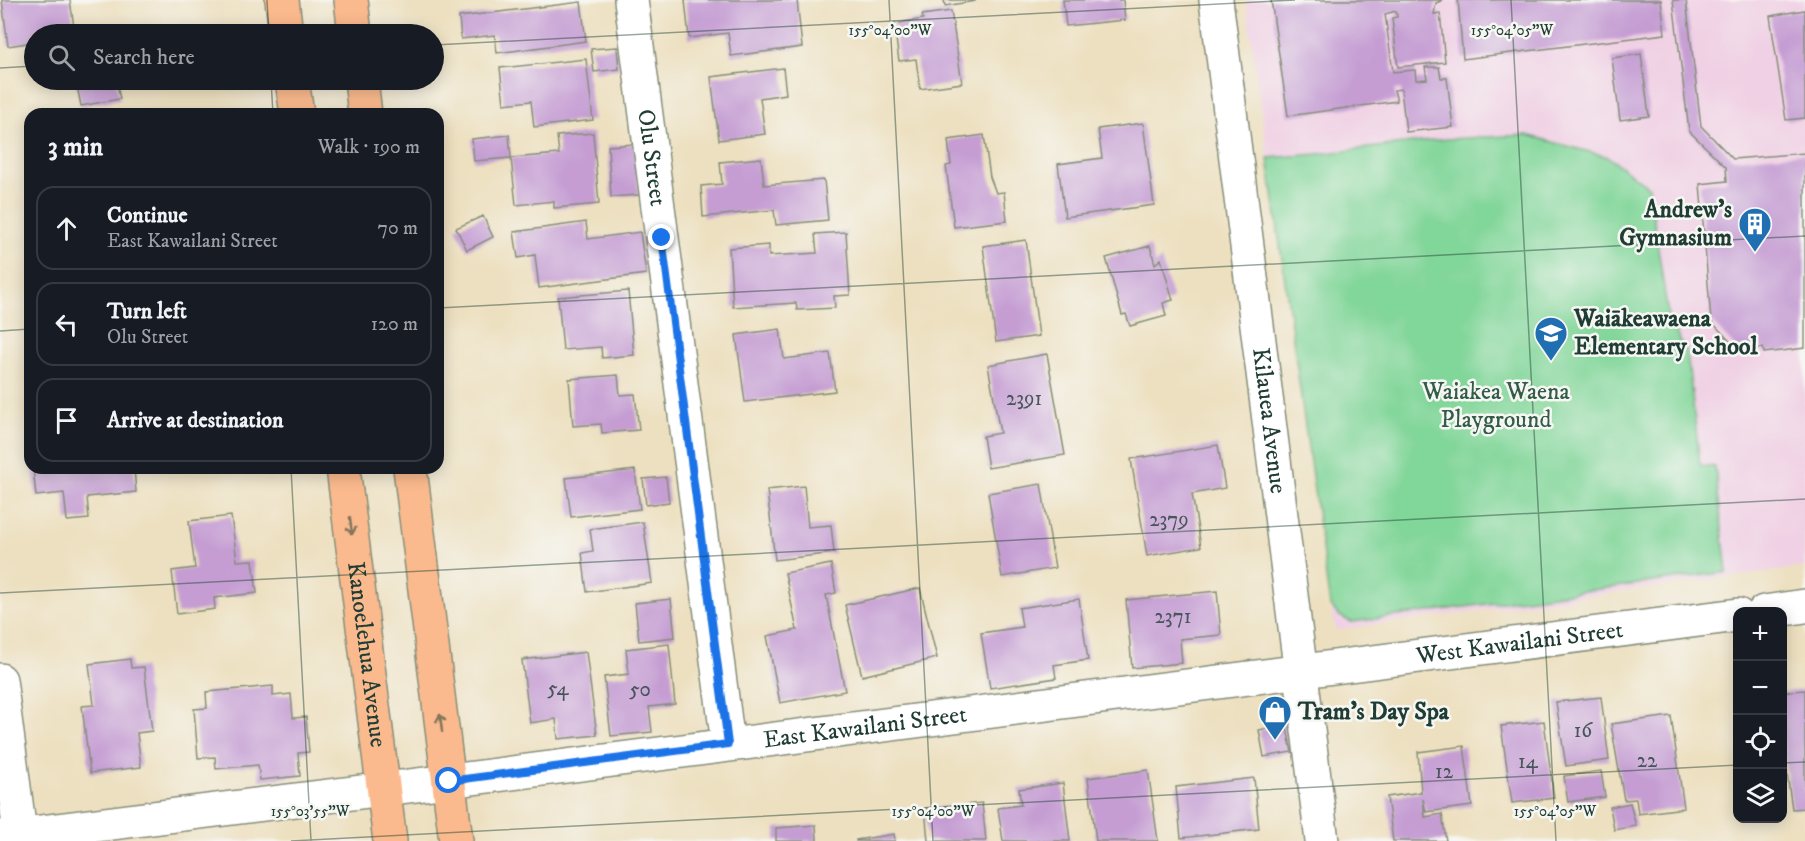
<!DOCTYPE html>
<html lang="en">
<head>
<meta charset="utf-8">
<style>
	body { margin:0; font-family:"IM FELL DW Pica",serif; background:#242831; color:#f1f3f6 }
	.controls { position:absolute; right:18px; bottom:18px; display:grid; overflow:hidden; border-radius:12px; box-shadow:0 3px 15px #0003 }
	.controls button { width:54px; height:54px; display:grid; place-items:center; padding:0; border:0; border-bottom:2px solid #363941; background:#171b24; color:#f1f3f6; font:30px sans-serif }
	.stop { position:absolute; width:18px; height:18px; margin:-14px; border:4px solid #1a73e8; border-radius:50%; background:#fff }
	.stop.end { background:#1a73e8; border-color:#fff; box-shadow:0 2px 6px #0008 }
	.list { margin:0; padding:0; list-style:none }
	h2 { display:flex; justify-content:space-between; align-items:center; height:78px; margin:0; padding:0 24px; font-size:26px }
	h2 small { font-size:20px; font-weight:400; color:#9ea1a6 }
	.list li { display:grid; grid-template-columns:39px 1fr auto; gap:18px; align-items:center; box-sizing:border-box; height:84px; margin:0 12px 12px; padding:0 12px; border:2px solid #363941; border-radius:18px }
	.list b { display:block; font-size:22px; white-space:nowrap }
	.list p { margin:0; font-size:20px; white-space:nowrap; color:#9ea1a6 }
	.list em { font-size:20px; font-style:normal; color:#9ea1a6 }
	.icon { flex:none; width:33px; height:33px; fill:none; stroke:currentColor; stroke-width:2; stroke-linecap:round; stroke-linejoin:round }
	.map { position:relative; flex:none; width:1805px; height:841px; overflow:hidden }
	.search { position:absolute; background:#171b24; box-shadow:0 3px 15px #0003; left:24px; top:24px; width:420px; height:66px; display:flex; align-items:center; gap:15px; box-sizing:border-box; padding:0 21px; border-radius:33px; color:#9ea1a6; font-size:22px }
	.panel { position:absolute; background:#171b24; box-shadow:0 3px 15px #0003; left:24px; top:108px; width:420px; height:366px; border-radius:18px }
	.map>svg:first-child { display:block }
	.built { fill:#f0d0e4 }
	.green { fill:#81d699; stroke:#508a66; stroke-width:1.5 }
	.building { fill:#c59dd3 }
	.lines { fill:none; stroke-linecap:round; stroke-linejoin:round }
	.minor-casing { stroke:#868e7a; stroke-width:36 }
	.highway-casing { stroke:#868e7a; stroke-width:36 }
	.minor { stroke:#fff; stroke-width:33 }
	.highway { stroke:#fbba8d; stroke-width:33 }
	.oneway { stroke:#82755c }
	.route { stroke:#1a73e8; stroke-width:8 }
	.ticks { fill:none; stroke:#1f3d34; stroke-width:1.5; stroke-opacity:0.45 }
	.labels { text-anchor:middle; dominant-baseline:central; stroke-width:5; stroke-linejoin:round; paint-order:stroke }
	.number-label { font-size:21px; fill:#48555c }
	.street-label { font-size:24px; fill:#1f3d34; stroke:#f6f6f2 }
	.poi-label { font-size:24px; font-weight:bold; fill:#1f3d34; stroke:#f6f6f2; text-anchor:start }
	.park-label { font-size:24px; fill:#335c48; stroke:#f6f6f2 }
	.ticks-label { font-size:15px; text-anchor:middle; fill:#1f3d34; stroke:#f6f6f2; stroke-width:5; stroke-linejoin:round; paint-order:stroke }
</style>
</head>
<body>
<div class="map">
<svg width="1805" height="841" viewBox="0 0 1805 841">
	<rect width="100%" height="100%" fill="#f6f6f2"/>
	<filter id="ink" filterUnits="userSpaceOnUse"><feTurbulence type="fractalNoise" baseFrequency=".0167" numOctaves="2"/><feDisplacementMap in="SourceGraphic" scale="12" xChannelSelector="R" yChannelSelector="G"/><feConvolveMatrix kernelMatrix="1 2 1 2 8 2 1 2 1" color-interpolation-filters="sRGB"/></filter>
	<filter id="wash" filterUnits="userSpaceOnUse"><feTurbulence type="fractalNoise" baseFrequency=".008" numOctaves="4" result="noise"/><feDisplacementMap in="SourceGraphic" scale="24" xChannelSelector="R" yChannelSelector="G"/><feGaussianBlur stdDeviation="1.35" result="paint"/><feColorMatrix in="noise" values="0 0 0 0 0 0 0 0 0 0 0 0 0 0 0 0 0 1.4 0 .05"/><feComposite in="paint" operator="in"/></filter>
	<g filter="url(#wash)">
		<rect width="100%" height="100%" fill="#ede0c0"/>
		<path class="built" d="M 1246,0 L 1805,0 L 1805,567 L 1336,630 L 1330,606 Z"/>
		<path class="green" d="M 1527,135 L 1608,157 L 1649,187 L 1669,322 L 1687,352 L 1700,465 L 1715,467 L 1727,572 L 1352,622 C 1342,619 1337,614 1330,606 L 1268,158 L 1318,154 L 1447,139 Z"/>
		<g id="blocks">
			<path class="building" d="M 2,0 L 70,0 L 75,34 L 34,34 L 34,42 L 8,46 Z
				M 685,0 L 797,0 L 802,47 L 731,56 L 728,33 L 689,38 Z
				M 944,0 L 975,0 L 975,1 L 945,6 Z
				M 1063,0 L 1123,0 L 1125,20 L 1066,26 Z
				M 1271,0 L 1443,0 L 1436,3 L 1434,14 L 1440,13 L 1445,62 L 1398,67 L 1392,18 L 1397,17 L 1396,11 L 1385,14 L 1393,72 L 1415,70 L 1416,80 L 1427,79 L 1425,67 L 1439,67 L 1441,78 L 1447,78 L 1453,127 L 1406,132 L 1401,89 L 1394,90 L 1397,101 L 1288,116 Z
				M 1458,0 L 1661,0 L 1665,34 L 1463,59 Z
				M 1673,0 L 1686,0 L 1701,126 L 1733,159 L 1805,153 L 1805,348 L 1764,353 L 1763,348 L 1738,350 L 1711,321 L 1700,184 L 1727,181 L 1726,167 L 1689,131 Z
				M 581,2 L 586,41 L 497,53 L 495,35 L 461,39 L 459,17 Z
				M 1805,10 L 1805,118 L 1786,120 L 1770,16 Z
				M 951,11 L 962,83 L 920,89 L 916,59 L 899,61 L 894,24 L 923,19 L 922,15 Z
				M 617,47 L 619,69 L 594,72 L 591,49 Z
				M 1641,54 L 1649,116 L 1620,120 L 1612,58 Z
				M 586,59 L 593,120 L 534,127 L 531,101 L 504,104 L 500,68 Z
				M 783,68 L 786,94 L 760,98 L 765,134 L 719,140 L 711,77 Z
				M 54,80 L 116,80 L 120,99 L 81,106 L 76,81 L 55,85 Z
				M 138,80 L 170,80 L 170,81 L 138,84 Z
				M 1143,123 L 1154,205 L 1065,217 L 1058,164 L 1102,158 L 1098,129 Z
				M 593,133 L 599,204 L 554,208 L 554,201 L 516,205 L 511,158 L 559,154 L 557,136 Z
				M 509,135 L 511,158 L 474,161 L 472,139 Z
				M 984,135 L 990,177 L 996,193 L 1004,192 L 1007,221 L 954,227 L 946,166 L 951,165 L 948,140 Z
				M 635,144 L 639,195 L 611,197 L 608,146 Z
				M 761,158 L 764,185 L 824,180 L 828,220 L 776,225 L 774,210 L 703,217 L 701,186 L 722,184 L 720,162 Z
				M 483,216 L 493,237 L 467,250 L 456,228 Z
				M 586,222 L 588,239 L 640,232 L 646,274 L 539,288 L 535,255 L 518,258 L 514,232 Z
				M 846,232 L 850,295 L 834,296 L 835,308 L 797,310 L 796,303 L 733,307 L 729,248 L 769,245 L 769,256 L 817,253 L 815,234 Z
				M 1026,240 L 1039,336 L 996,342 L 983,246 Z
				M 1150,246 L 1155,264 L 1161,259 L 1173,300 L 1163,303 L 1166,316 L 1130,326 L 1126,314 L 1122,315 L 1106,258 Z
				M 628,291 L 634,355 L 602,358 L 601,347 L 563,350 L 558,297 Z
				M 780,329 L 784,359 L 830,353 L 835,391 L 745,402 L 736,335 Z
				M 1047,354 L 1065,455 L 988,468 L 983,436 L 1000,433 L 988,365 Z
				M 618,375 L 620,395 L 635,394 L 639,430 L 602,433 L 601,424 L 573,426 L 569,379 Z
				M 1218,445 L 1225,488 L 1192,494 L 1201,547 L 1147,556 L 1131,459 Z
				M 33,468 L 134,468 L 136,492 L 87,497 L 89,519 L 67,521 L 64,493 L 36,496 Z
				M 635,470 L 640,509 L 571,517 L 566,478 Z
				M 666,477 L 669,502 L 646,505 L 643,479 Z
				M 1041,484 L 1055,568 L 1002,577 L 988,493 Z
				M 804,486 L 808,527 L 831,525 L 834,553 L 775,560 L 767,490 Z
				M 231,516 L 237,561 L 253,560 L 257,593 L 214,598 L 215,609 L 177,614 L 172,571 L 195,568 L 189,521 Z
				M 643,522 L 652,583 L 587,592 L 582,553 L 593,551 L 590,529 Z
				M 831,564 L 836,593 L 826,595 L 845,691 L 780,703 L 767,636 L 797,630 L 785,573 Z
				M 920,588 L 937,658 L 862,676 L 845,605 Z
				M 1217,591 L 1221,635 L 1180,639 L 1182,663 L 1132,668 L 1126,600 Z
				M 671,599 L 675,637 L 639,641 L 635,603 Z
				M 1079,599 L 1088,660 L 1054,665 L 1056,678 L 990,688 L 981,633 L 1022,627 L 1019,608 Z
				M 669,644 L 675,704 L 649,707 L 652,732 L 611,736 L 604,677 L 629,674 L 626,649 Z
				M 586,652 L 597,735 L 558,739 L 556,719 L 530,723 L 522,660 Z
				M 130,659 L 131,668 L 144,667 L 152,731 L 137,733 L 141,767 L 90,773 L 82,706 L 94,705 L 89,664 Z
				M 273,686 L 273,696 L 291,694 L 293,718 L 306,717 L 309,752 L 298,753 L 300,776 L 260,780 L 258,765 L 216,769 L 215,757 L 198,758 L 194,709 L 207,708 L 206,692 Z
				M 1805,690 L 1805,808 L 1792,809 L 1782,738 L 1782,692 Z
				M 1601,697 L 1609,760 L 1566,766 L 1556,702 Z
				M 1671,716 L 1684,808 L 1638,814 L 1636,799 L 1624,800 L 1611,724 Z
				M 1544,721 L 1554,798 L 1512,803 L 1501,726 Z
				M 1286,724 L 1292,752 L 1264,757 L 1259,730 Z
				M 1464,746 L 1472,806 L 1426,812 L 1423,799 L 1425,817 L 1442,814 L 1446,841 L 1393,841 L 1387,797 L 1421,792 L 1418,752 Z
				M 1148,770 L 1158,841 L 1096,841 L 1088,778 Z
				M 1601,771 L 1605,797 L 1568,802 L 1564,776 Z
				M 1254,778 L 1259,829 L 1181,838 L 1176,787 Z
				M 1063,783 L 1070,841 L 1003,841 L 998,808 L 1021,805 L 1019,789 Z
				M 982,803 L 986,841 L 928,841 L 925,809 Z
				M 1630,803 L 1636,826 L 1614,830 L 1610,807 Z
				M 816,825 L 817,841 L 776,841 L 776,828 Z
				M 894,834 L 895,841 L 856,841 L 856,840 Z"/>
		</g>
	</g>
	<g filter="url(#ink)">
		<use href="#blocks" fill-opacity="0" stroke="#868e7a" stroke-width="1.5"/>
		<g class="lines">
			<g class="minor-casing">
				<g id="minor">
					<path id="s1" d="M 631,0 L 728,744"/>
					<path id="s2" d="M 1216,0 L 1322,841"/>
					<path d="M 1764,612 L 1805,606"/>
					<path d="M 0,680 L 21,841"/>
					<path id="s3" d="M 0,837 L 481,777 L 1738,615"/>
				</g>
			</g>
			<g class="highway-casing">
				<g id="highway">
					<path d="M 282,0 L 286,34"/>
					<path d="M 351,0 L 355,34"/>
					<path d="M 292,80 L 297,114"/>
					<path d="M 361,80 L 365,114"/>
					<path id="s4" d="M 343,468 L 390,841"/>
					<path d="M 410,468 L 456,841"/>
				</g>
			</g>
			<use href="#minor" class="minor"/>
			<use href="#highway" class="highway"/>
		</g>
		<defs><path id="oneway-shaft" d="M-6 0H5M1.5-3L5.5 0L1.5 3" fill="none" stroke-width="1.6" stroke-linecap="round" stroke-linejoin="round" transform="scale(1.5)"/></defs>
		<g class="oneway">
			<use href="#oneway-shaft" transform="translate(351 526) rotate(83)"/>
			<use href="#oneway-shaft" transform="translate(441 723) rotate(-97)"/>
		</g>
	</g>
	<g class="lines" filter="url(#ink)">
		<path class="route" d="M 449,781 L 728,744 L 662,238"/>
	</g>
	<path class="ticks" d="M 267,0 L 269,34M 889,0 L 933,841M 1511,0 L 1556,841M 434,45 L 1295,0M 0,68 L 34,66M 271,80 L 273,114M 438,308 L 1805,236M 0,331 L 30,329M 291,468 L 311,841M 0,593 L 1805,499M 1782,763 L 1805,762M 291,841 L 1738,765"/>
	<defs>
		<g id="building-pin" transform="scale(1.725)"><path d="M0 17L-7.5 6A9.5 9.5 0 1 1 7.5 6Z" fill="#1f6fb2" stroke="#f6f6f2"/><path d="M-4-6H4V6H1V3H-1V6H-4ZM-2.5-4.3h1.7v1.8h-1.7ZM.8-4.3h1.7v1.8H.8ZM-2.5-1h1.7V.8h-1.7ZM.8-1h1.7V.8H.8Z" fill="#fff"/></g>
		<g id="school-pin" transform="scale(1.725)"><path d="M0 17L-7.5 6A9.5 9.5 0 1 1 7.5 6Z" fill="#1f6fb2" stroke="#f6f6f2"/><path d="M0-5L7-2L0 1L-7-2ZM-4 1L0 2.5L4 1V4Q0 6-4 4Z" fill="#fff"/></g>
		<g id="shop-pin" transform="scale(1.725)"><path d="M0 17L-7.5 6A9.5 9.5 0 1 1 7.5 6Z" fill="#1f6fb2" stroke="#f6f6f2"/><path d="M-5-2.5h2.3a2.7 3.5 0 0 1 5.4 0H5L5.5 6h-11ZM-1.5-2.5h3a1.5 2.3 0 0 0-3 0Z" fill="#fff"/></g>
	</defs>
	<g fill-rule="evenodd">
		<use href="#building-pin" x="1755" y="224"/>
		<use href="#school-pin" x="1551" y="333"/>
		<use href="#shop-pin" x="1275" y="712"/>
	</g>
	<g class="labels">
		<g class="number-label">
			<text x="1024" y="399">2391</text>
			<text x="1169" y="520">2379</text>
			<text x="1173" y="617">2371</text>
			<text x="558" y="689">54</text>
			<text x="640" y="690">50</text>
			<text x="1583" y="731">16</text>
			<text x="1647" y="761">22</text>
			<text x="1528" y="762">14</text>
			<text x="1444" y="772">12</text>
		</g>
		<g class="street-label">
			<text stroke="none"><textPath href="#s1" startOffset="159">Olu Street</textPath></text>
			<text stroke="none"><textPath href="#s2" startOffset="424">Kilauea Avenue</textPath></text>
			<text stroke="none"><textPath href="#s3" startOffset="1532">West Kawailani Street</textPath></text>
			<text stroke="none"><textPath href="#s4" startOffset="188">Kanoelehua Avenue</textPath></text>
			<text stroke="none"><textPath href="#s3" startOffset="872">East Kawailani Street</textPath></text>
		</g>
		<g class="poi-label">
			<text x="1732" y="210" text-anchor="end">Andrew’s<tspan x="1732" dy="28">Gymnasium</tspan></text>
			<text x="1574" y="319">Waiākeawaena<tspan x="1574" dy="28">Elementary School</tspan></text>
			<text x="1298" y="712">Tram's Day Spa</text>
		</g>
		<g class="park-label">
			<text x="1496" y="392">Waiakea Waena<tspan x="1496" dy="28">Playground</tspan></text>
		</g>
	</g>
	<g class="ticks-label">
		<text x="890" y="35">155°04'00"W</text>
		<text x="1512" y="35">155°04'05"W</text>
		<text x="310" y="816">155°03'55"W</text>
		<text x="933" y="816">155°04'00"W</text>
		<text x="1555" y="816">155°04'05"W</text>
	</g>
</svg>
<div class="controls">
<button>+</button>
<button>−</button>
<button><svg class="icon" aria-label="locate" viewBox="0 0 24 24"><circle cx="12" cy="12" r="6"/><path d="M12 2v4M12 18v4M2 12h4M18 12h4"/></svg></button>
<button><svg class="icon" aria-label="layers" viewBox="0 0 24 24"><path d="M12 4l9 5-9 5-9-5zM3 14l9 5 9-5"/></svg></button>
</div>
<div class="stop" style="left:449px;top:781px"></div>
<div class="stop end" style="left:662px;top:238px"></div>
<div class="search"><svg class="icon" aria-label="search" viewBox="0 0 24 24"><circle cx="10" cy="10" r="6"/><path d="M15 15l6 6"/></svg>Search here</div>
<section class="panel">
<h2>3 min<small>Walk · 190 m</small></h2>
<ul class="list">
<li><svg class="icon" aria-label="ahead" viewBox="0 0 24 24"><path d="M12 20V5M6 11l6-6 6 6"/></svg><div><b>Continue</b><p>East Kawailani Street</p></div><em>70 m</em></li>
<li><svg class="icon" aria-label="left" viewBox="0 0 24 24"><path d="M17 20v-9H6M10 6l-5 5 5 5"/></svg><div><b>Turn left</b><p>Olu Street</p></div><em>120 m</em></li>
<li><svg class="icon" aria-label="arrive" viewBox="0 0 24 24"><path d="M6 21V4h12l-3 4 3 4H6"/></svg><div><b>Arrive at destination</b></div></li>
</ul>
</section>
</div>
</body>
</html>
